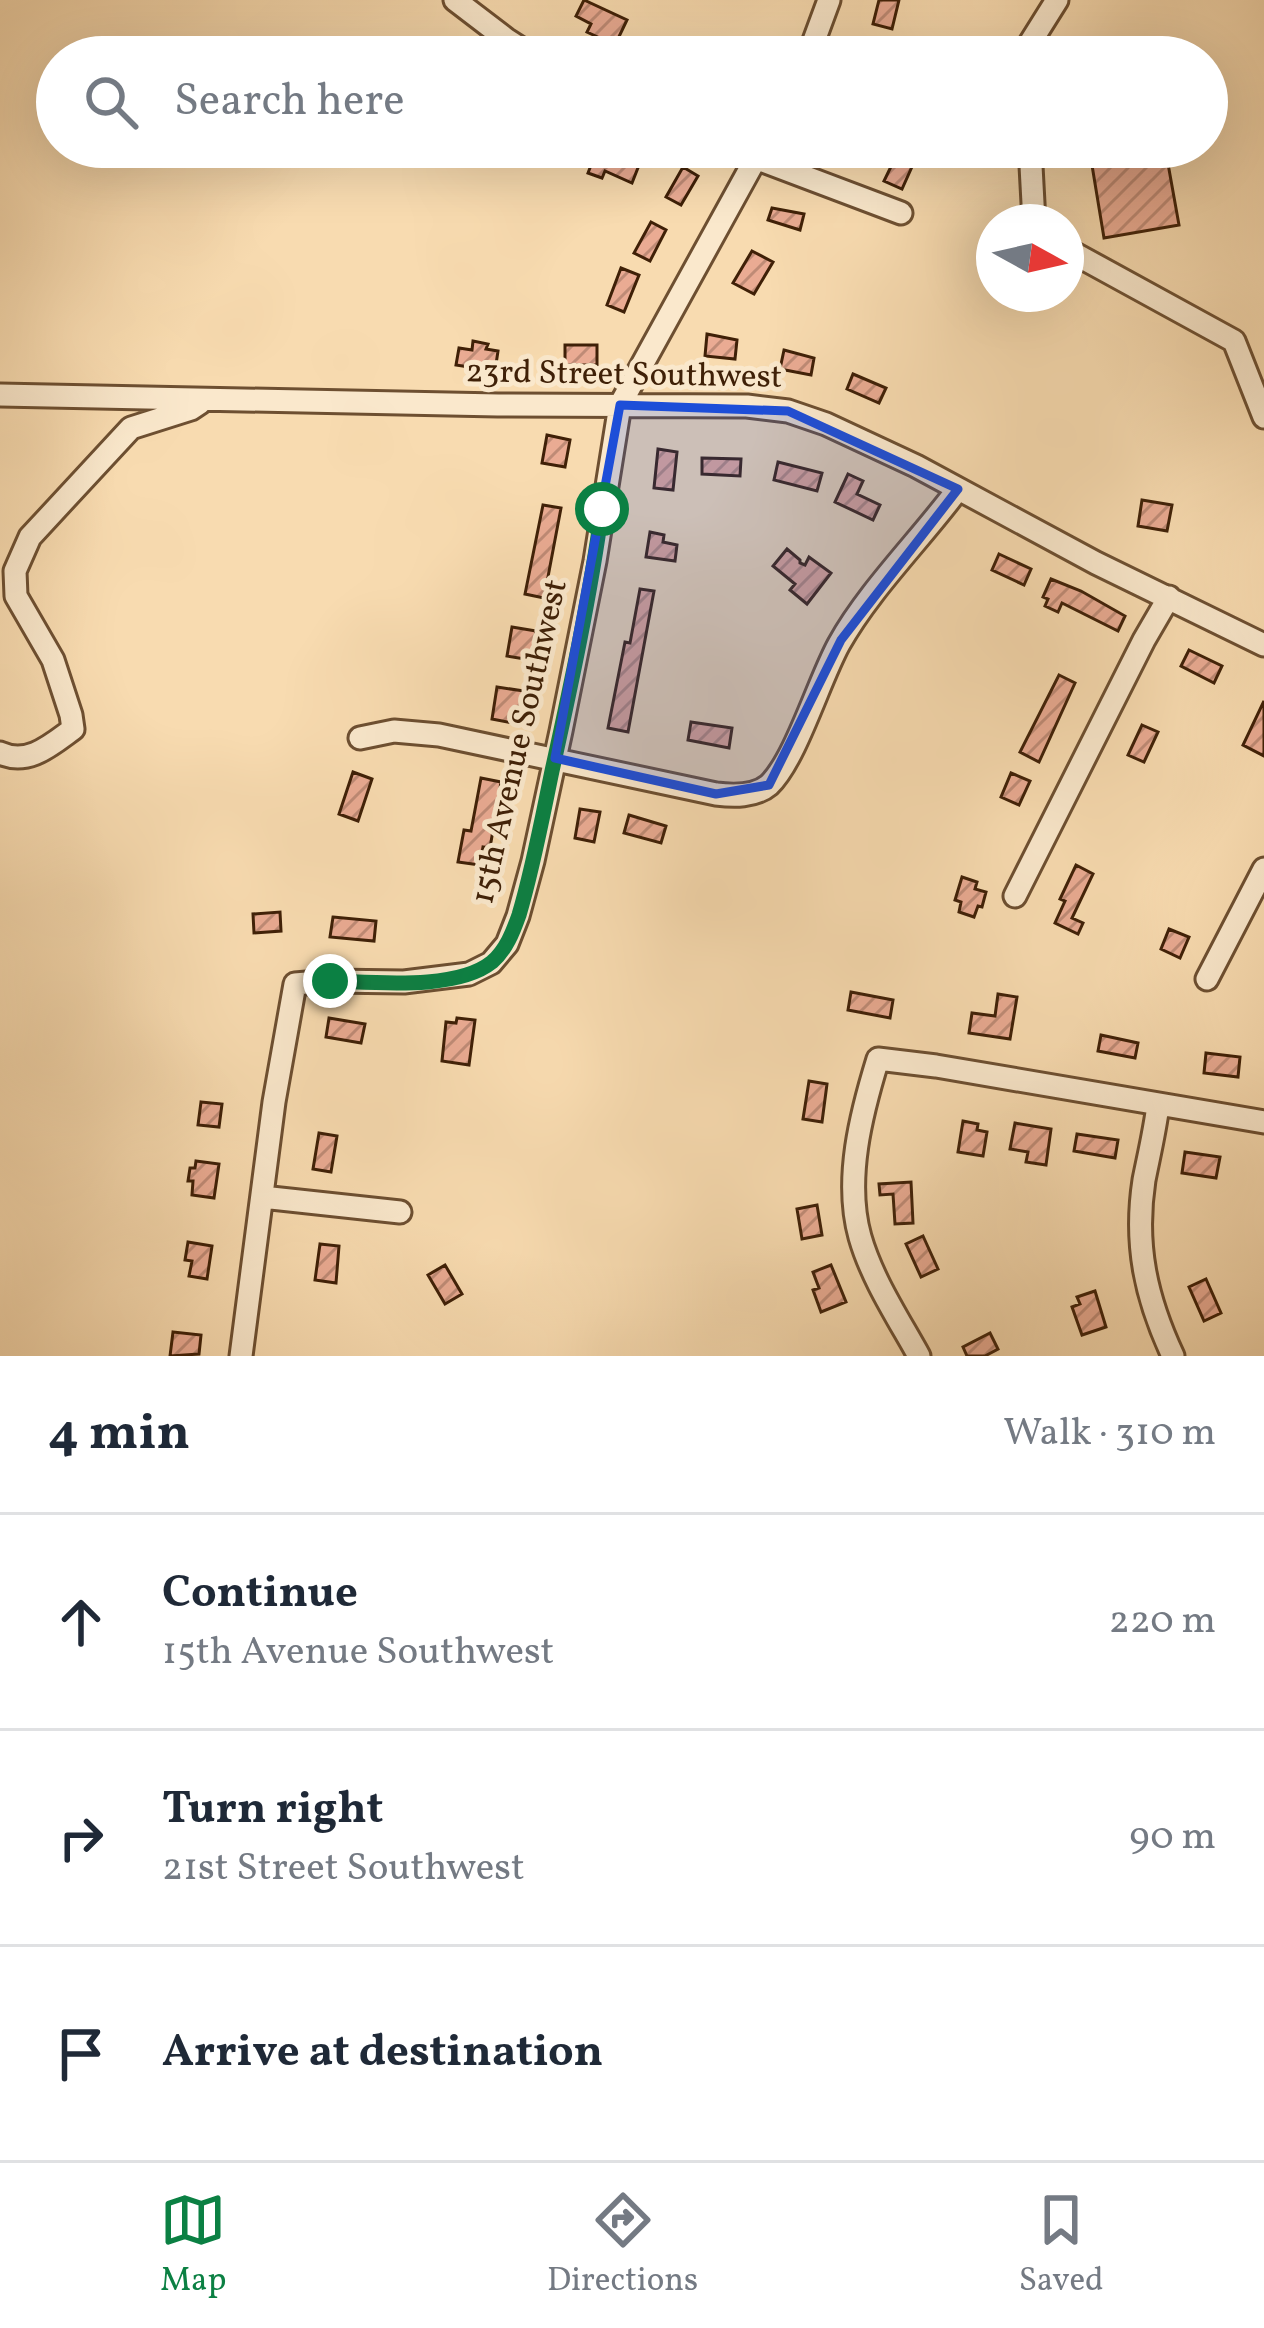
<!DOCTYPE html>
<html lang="en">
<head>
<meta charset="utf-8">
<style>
	body { margin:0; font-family:Vollkorn,serif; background:#f6f6f7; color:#1f2937 }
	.compass { position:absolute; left:976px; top:204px; width:108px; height:108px; border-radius:50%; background:#fff; box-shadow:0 12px 48px #0002; rotate:98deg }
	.stop { position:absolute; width:36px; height:36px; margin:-27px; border:9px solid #0b8043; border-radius:50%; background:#fff }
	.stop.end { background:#0b8043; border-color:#fff; box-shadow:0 3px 12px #0008 }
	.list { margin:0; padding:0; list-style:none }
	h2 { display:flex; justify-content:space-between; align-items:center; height:156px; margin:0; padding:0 48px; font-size:51px }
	h2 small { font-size:39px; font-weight:400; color:#747a83 }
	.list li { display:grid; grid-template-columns:78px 1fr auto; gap:36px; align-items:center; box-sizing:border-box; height:216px; padding:0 48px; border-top:3px solid #e0e1e3 }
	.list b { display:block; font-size:45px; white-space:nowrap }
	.list p { margin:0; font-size:39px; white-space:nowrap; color:#747a83 }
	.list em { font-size:39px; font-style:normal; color:#747a83 }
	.icon { flex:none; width:66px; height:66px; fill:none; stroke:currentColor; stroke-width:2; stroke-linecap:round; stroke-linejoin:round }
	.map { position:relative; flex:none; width:1264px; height:1356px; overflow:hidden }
	.search { position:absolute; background:#fff; box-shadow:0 12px 48px #0002; left:36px; right:36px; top:36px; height:132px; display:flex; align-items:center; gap:30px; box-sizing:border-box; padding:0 42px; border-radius:66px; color:#747a83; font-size:45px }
	.sheet { height:804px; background:#fff }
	nav { display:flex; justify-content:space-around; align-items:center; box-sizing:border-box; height:168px; border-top:3px solid #e0e1e3; background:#fff; font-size:33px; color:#747a83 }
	nav a { display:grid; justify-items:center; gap:6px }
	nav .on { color:#0b8043 }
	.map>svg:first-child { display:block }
	.building { fill:url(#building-hatch); stroke:#3f2007; stroke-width:3 }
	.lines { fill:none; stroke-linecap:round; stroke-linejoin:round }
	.minor-casing { stroke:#6d4f31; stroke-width:27 }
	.minor { stroke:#fae8cc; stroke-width:21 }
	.route { stroke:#0b8043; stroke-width:15 }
	.marked { fill:#1d4ed8; fill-opacity:0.2; stroke:#1d4ed8; stroke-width:9; stroke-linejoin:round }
	.labels { text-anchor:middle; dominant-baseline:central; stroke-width:10; stroke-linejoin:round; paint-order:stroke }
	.street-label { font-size:33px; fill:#3f2007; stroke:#fae8cc }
</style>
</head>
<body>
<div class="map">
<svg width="1264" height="1356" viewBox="0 0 1264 1356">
	<defs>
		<pattern id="building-hatch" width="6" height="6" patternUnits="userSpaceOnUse" patternTransform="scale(3)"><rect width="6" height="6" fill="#eaab93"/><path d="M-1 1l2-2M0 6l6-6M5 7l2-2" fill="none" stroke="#bf8b76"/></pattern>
	</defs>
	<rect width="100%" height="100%" fill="#f8dbb0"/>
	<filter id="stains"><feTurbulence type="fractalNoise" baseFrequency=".00167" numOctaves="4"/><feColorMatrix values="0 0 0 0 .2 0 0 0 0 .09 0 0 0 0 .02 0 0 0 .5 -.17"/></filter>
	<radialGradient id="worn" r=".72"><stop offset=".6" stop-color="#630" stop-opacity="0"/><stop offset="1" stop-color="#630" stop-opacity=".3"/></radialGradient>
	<path class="building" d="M 584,0 L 627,20 L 615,45 L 587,32 L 591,24 L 576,16 Z
		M 879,0 L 899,0 L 892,29 L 873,24 Z
		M 598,147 L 609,147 L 641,160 L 632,183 L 605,171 L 602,178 L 588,173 Z
		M 1089,147 L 1165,147 L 1179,225 L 1104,238 Z
		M 898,152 L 915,160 L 902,189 L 884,181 Z
		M 683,167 L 698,176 L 681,205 L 666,197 Z
		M 772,208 L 804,214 L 800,230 L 768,220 Z
		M 651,222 L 666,230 L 650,261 L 634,253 Z
		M 752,251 L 773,262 L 754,294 L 733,283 Z
		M 621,268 L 639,275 L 624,312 L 607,305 Z
		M 707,334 L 737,340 L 735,359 L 705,356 Z
		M 473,341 L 488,344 L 486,349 L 498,351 L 495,371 L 456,365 L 459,348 L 472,350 Z
		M 565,345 L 597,345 L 597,365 L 565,365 Z
		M 784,350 L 814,358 L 811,375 L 780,369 Z
		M 853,374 L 886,388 L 879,403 L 847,389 Z
		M 547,435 L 570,440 L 565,467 L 542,463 Z
		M 658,449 L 677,452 L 673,490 L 654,488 Z
		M 702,458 L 741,459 L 740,476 L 702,474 Z
		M 778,462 L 822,473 L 817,491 L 774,480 Z
		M 848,474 L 863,481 L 857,494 L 880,505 L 873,520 L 835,502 Z
		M 1142,500 L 1172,505 L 1167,531 L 1138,526 Z
		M 543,505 L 561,508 L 544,598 L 525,594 Z
		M 650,532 L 664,535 L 663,542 L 677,545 L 675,561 L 646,557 Z
		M 787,549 L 800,560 L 800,563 L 805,565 L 809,557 L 831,573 L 807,604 L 790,590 L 795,584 L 773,566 Z
		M 999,554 L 1031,569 L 1024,585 L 992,570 Z
		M 1051,579 L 1081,591 L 1125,616 L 1118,631 L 1062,603 L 1058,612 L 1045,606 L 1048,599 L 1043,597 Z
		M 640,589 L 654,591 L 628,732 L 608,728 L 625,642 L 630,643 Z
		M 512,627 L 536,631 L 531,660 L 507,656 Z
		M 1189,650 L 1222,666 L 1214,683 L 1181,666 Z
		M 1059,675 L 1075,683 L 1039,762 L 1020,752 Z
		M 497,687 L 524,691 L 518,724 L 492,719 Z
		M 1264,701 L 1264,756 L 1243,745 Z
		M 691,722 L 732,728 L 729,748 L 688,740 Z
		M 1142,725 L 1158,732 L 1144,762 L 1128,755 Z
		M 353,772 L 372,779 L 358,821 L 339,814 Z
		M 1011,773 L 1030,781 L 1019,805 L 1001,797 Z
		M 481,778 L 501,782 L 490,848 L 483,847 L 480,865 L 458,862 L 464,830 L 471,831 Z
		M 580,809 L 600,812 L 594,842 L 575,838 Z
		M 629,815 L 666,826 L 661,843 L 624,833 Z
		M 1076,865 L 1093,874 L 1072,918 L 1083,923 L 1078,934 L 1055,923 L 1065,901 L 1060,899 Z
		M 962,877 L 977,882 L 975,889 L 986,892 L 982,907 L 978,906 L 974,917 L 959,912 L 961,902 L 955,900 Z
		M 280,912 L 281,931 L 254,933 L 253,914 Z
		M 333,917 L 376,921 L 374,941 L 330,937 Z
		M 1169,929 L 1189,937 L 1180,958 L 1161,949 Z
		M 851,992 L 893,1000 L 890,1018 L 848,1010 Z
		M 998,994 L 1017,997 L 1010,1039 L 969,1033 L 972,1013 L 995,1016 Z
		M 329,1018 L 365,1024 L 361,1043 L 326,1037 Z
		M 457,1018 L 475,1020 L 469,1065 L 442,1061 L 446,1022 L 456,1023 Z
		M 1101,1035 L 1138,1043 L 1135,1058 L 1098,1051 Z
		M 1206,1053 L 1240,1057 L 1238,1077 L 1204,1073 Z
		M 809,1081 L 827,1084 L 822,1122 L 803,1119 Z
		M 201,1102 L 222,1104 L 219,1127 L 198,1125 Z
		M 963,1121 L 978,1124 L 977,1130 L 987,1132 L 983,1156 L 958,1152 Z
		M 1015,1123 L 1051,1129 L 1046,1165 L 1026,1162 L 1028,1152 L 1010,1149 Z
		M 319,1133 L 337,1136 L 331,1172 L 313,1169 Z
		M 1077,1134 L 1118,1140 L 1115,1158 L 1074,1151 Z
		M 1185,1152 L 1220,1157 L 1216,1178 L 1182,1173 Z
		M 196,1161 L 219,1164 L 214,1198 L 192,1195 L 193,1181 L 188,1181 L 190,1168 L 195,1168 Z
		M 911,1182 L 913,1223 L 895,1224 L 893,1194 L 880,1195 L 879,1184 Z
		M 817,1205 L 822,1235 L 802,1239 L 797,1209 Z
		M 923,1236 L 938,1269 L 921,1277 L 906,1244 Z
		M 188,1242 L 212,1246 L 207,1279 L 189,1276 L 192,1261 L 185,1260 Z
		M 320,1244 L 339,1246 L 336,1283 L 315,1280 Z
		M 445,1265 L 462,1294 L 445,1304 L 428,1275 Z
		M 831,1265 L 846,1302 L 821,1312 L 813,1290 L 819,1288 L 813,1272 Z
		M 1206,1279 L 1221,1313 L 1204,1321 L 1189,1287 Z
		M 1095,1291 L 1106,1327 L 1082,1335 L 1072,1307 L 1080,1304 L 1077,1297 Z
		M 173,1332 L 201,1335 L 199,1354 L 170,1356 Z
		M 990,1333 L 998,1349 L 985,1356 L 967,1356 L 963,1347 Z"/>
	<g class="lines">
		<g class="minor-casing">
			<path id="minor" d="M 455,0 L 506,39 L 534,57
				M 808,57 L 829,0
				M 1026,57 L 1025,51 L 1057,0
				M 726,147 L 901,213
				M 1030,147 L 1034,222
				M 1066,249 L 1234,341 L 1264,417
				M 0,395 L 498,405 L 747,406 L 788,411 L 826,424 L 916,466 L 1096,563 L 1264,645
				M 360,738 L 394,731 L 439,735 L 716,794 C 733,796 755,797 769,785 C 796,759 819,680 839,644 C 869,590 921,539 958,489
				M 0,753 C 28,766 51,745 73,729 L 71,715 L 53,660 L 16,596 L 15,571 L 30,537 L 131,428 L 191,409 L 200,403
				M 1015,896 L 1144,640 L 1169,597
				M 1207,979 L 1264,869
				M 1158,1105 C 1155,1130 1149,1155 1144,1180 C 1134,1245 1146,1298 1173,1356
				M 262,1197 L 400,1212
				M 241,1356 L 274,1102 L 295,984 L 330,981 L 404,982 L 469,974 L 491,963 L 507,944 L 518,916 L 533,861 L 561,731 L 595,561 L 620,405 L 762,147
				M 919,1356 C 898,1318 872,1279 860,1237 C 844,1180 861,1114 878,1059 L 936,1066 L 1264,1122"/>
		</g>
		<use href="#minor" class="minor"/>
	</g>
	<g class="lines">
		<path class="route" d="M 330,981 C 374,982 456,991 492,962 C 506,950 513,932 519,915 C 533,868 542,819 552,771 C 571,685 590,597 602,509"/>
	</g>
	<path class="marked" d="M 620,405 L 788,411 L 958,489 L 841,640 L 769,785 L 716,794 L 555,758 Z"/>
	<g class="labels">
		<g class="street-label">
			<text transform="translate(624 376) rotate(1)">23rd Street Southwest</text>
			<text transform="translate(521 742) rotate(-77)">15th Avenue Southwest</text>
		</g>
	</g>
	<rect width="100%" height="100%" filter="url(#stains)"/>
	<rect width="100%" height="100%" fill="url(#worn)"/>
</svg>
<svg class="compass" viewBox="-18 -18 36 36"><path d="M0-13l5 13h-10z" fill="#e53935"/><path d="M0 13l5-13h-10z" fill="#747a83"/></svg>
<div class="stop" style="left:602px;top:509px"></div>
<div class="stop end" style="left:330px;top:981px"></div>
<div class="search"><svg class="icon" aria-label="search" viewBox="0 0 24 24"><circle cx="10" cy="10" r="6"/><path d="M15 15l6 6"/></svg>Search here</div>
</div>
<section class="sheet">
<h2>4 min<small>Walk · 310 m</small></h2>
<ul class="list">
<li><svg class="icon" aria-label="ahead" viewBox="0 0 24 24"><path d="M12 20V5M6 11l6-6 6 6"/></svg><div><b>Continue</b><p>15th Avenue Southwest</p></div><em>220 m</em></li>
<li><svg class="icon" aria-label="right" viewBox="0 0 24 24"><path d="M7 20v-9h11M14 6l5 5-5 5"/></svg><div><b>Turn right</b><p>21st Street Southwest</p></div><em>90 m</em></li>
<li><svg class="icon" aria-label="arrive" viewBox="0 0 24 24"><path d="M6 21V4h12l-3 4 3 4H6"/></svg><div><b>Arrive at destination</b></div></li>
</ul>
</section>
<nav>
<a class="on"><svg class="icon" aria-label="map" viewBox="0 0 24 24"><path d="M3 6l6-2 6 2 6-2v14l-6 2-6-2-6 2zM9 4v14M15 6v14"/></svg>Map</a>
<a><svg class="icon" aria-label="directions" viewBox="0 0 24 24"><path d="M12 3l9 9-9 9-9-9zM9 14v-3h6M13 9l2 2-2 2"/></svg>Directions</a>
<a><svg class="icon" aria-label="saved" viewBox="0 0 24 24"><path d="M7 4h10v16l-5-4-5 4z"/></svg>Saved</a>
</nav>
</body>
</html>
